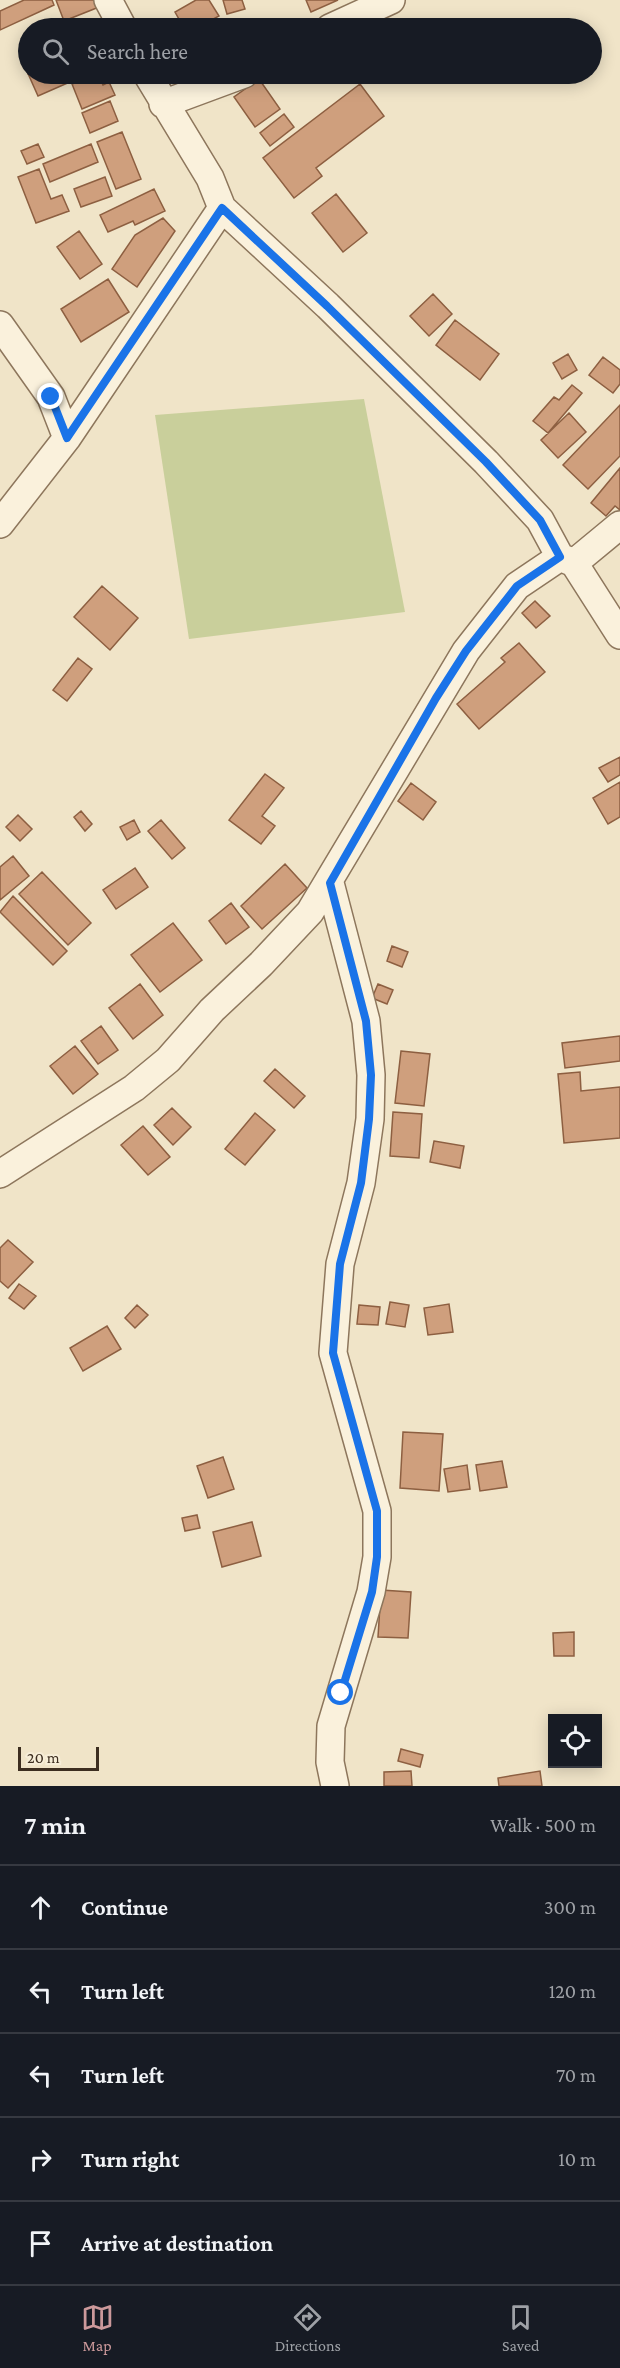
<!DOCTYPE html>
<html lang="en">
<head>
<meta charset="utf-8">
<style>
	body { margin:0; font-family:"Crimson Pro",serif; background:#20242c; color:#f1f3f6 }
	.controls { position:absolute; right:18px; bottom:18px; display:grid; overflow:hidden; border-radius:0px; box-shadow:0 3px 15px #0003 }
	.controls button { width:54px; height:54px; display:grid; place-items:center; padding:0; border:0; border-bottom:2px solid #363941; background:#171b24; color:#f1f3f6; font:30px sans-serif }
	.scale { position:absolute; left:18px; bottom:15px; width:81px; box-sizing:border-box; padding-left:6px; border:3px solid #3d2e20; border-top:0; font-size:16px; line-height:21px; white-space:nowrap; color:#3d2e20; -webkit-text-stroke:4px #f7eed8; paint-order:stroke }
	.stop { position:absolute; width:18px; height:18px; margin:-14px; border:4px solid #1a73e8; border-radius:50%; background:#fff }
	.stop.end { background:#1a73e8; border-color:#fff; box-shadow:0 2px 6px #0008 }
	.list { margin:0; padding:0; list-style:none }
	h2 { display:flex; justify-content:space-between; align-items:center; height:78px; margin:0; padding:0 24px; font-size:26px }
	h2 small { font-size:20px; font-weight:400; color:#9ea1a6 }
	.list li { display:grid; grid-template-columns:39px 1fr auto; gap:18px; align-items:center; box-sizing:border-box; height:84px; padding:0 24px; border-top:2px solid #363941 }
	.list b { display:block; font-size:22px; white-space:nowrap }
	.list em { font-size:20px; font-style:normal; color:#9ea1a6 }
	.icon { flex:none; width:33px; height:33px; fill:none; stroke:currentColor; stroke-width:2; stroke-linecap:round; stroke-linejoin:round }
	.map { position:relative; flex:none; width:620px; height:1786px; overflow:hidden }
	.search { position:absolute; background:#171b24; box-shadow:0 3px 15px #0003; left:18px; right:18px; top:18px; height:66px; display:flex; align-items:center; gap:15px; box-sizing:border-box; padding:0 21px; border-radius:33px; color:#9ea1a6; font-size:22px }
	.sheet { height:498px; background:#171b24 }
	nav { display:flex; justify-content:space-around; align-items:center; box-sizing:border-box; height:84px; border-top:2px solid #363941; background:#171b24; font-size:16px; color:#9ea1a6 }
	nav a { display:grid; justify-items:center; gap:3px }
	nav .on { color:#cc999b }
	.map>svg:first-child { display:block }
	.green { fill:#c9cf9b }
	.building { fill:#cf9f7d; stroke:#8d5f41; stroke-width:1.5 }
	.lines { fill:none; stroke-linecap:round; stroke-linejoin:round }
	.street-casing { stroke:#8d765c; stroke-width:30 }
	.street { stroke:#faf1dc; stroke-width:27 }
	.route { stroke:#1a73e8; stroke-width:8 }
</style>
</head>
<body>
<div class="map">
<svg width="620" height="1786" viewBox="0 0 620 1786">
	<rect width="100%" height="100%" fill="#f0e4c8"/>
	<path class="green" d="M 364,399 L 405,612 L 189,639 L 155,415 Z"/>
	<path class="building" d="M 24,0 L 52,0 L 54,5 L 0,30 L 0,11 Z
		M 56,0 L 96,0 L 99,7 L 64,21 Z
		M 196,0 L 209,0 L 219,16 L 197,28 L 184,28 L 175,12 Z
		M 223,0 L 242,0 L 245,9 L 227,14 Z
		M 306,0 L 338,0 L 311,12 Z
		M 28,68 L 28,74 L 88,74 L 38,96 L 26,69 Z
		M 98,74 L 103,85 L 109,82 L 115,95 L 82,109 L 72,84 Z
		M 259,79 L 280,109 L 255,127 L 234,97 Z
		M 360,84 L 384,116 L 316,168 L 322,176 L 294,198 L 263,158 Z
		M 110,101 L 118,121 L 90,133 L 82,113 Z
		M 284,114 L 294,127 L 270,146 L 260,133 Z
		M 122,132 L 141,179 L 116,189 L 97,142 Z
		M 38,144 L 44,157 L 27,164 L 21,151 Z
		M 91,144 L 98,162 L 50,182 L 43,164 Z
		M 39,169 L 51,199 L 62,195 L 69,211 L 36,223 L 18,177 Z
		M 105,177 L 112,196 L 81,207 L 74,189 Z
		M 154,189 L 165,211 L 135,225 L 133,221 L 108,232 L 100,215 Z
		M 336,194 L 367,233 L 343,252 L 312,213 Z
		M 163,218 L 175,231 L 137,287 L 112,269 L 135,235 Z
		M 79,231 L 102,264 L 80,279 L 57,247 Z
		M 108,279 L 129,312 L 81,342 L 61,309 Z
		M 433,294 L 452,314 L 429,336 L 410,316 Z
		M 455,320 L 499,354 L 480,380 L 436,345 Z
		M 568,354 L 577,370 L 562,379 L 553,363 Z
		M 603,357 L 620,370 L 620,384 L 613,393 L 589,375 Z
		M 572,385 L 582,393 L 548,433 L 533,421 L 554,397 L 559,400 Z
		M 620,405 L 620,456 L 588,489 L 563,465 Z
		M 569,413 L 586,432 L 558,458 L 541,440 Z
		M 620,468 L 620,510 L 615,506 L 606,516 L 591,503 Z
		M 102,586 L 138,618 L 110,650 L 74,617 Z
		M 535,601 L 550,616 L 536,628 L 522,613 Z
		M 519,643 L 545,672 L 479,729 L 457,704 L 505,662 L 501,658 Z
		M 78,658 L 92,669 L 67,701 L 53,690 Z
		M 620,757 L 620,775 L 608,782 L 599,768 Z
		M 265,774 L 284,788 L 262,816 L 275,826 L 261,844 L 229,820 Z
		M 620,782 L 620,817 L 608,824 L 593,798 Z
		M 411,783 L 436,802 L 423,820 L 398,801 Z
		M 81,811 L 92,824 L 85,831 L 74,817 Z
		M 18,815 L 32,829 L 20,841 L 6,827 Z
		M 134,820 L 140,832 L 127,840 L 120,827 Z
		M 161,820 L 185,848 L 172,859 L 148,831 Z
		M 13,856 L 29,876 L 0,900 L 0,867 Z
		M 285,864 L 307,888 L 262,929 L 241,906 Z
		M 135,868 L 148,887 L 116,909 L 103,890 Z
		M 42,872 L 91,923 L 68,945 L 19,894 Z
		M 13,896 L 67,951 L 53,965 L 0,912 Z
		M 231,903 L 249,927 L 226,944 L 209,921 Z
		M 173,923 L 202,960 L 160,992 L 131,955 Z
		M 392,946 L 408,952 L 402,967 L 387,961 Z
		M 140,984 L 163,1015 L 133,1039 L 109,1008 Z
		M 378,984 L 393,990 L 387,1004 L 372,998 Z
		M 101,1026 L 118,1050 L 98,1064 L 81,1041 Z
		M 620,1036 L 620,1061 L 565,1068 L 562,1043 Z
		M 75,1046 L 98,1074 L 73,1094 L 50,1066 Z
		M 401,1051 L 430,1054 L 424,1106 L 395,1103 Z
		M 275,1069 L 305,1096 L 294,1108 L 264,1081 Z
		M 580,1072 L 581,1091 L 620,1087 L 620,1138 L 564,1143 L 558,1074 Z
		M 172,1108 L 191,1127 L 173,1145 L 154,1125 Z
		M 393,1112 L 422,1114 L 419,1158 L 390,1156 Z
		M 255,1113 L 275,1130 L 245,1165 L 225,1149 Z
		M 143,1126 L 170,1157 L 148,1175 L 121,1145 Z
		M 434,1141 L 464,1146 L 460,1168 L 430,1162 Z
		M 8,1240 L 33,1262 L 8,1288 L 0,1281 L 0,1248 Z
		M 19,1284 L 36,1296 L 24,1309 L 9,1298 Z
		M 390,1302 L 409,1305 L 405,1327 L 386,1324 Z
		M 449,1304 L 453,1332 L 428,1335 L 424,1308 Z
		M 137,1305 L 148,1315 L 135,1328 L 125,1318 Z
		M 359,1305 L 380,1307 L 378,1325 L 357,1324 Z
		M 107,1326 L 121,1349 L 83,1371 L 70,1348 Z
		M 403,1432 L 443,1434 L 439,1491 L 400,1488 Z
		M 223,1457 L 234,1489 L 208,1498 L 197,1466 Z
		M 502,1461 L 507,1487 L 480,1491 L 476,1465 Z
		M 467,1465 L 470,1489 L 448,1492 L 444,1469 Z
		M 197,1515 L 200,1528 L 185,1531 L 182,1518 Z
		M 252,1522 L 261,1556 L 222,1567 L 213,1532 Z
		M 381,1590 L 411,1592 L 408,1638 L 378,1637 Z
		M 574,1632 L 574,1656 L 554,1656 L 553,1633 Z
		M 401,1749 L 423,1755 L 420,1767 L 398,1761 Z
		M 411,1771 L 412,1786 L 384,1786 L 384,1772 Z
		M 540,1771 L 542,1786 L 499,1786 L 498,1778 Z"/>
	<g class="lines">
		<g class="street-casing">
			<path id="street" d="M 108,0 L 123,28
				M 330,28 L 391,0
				M 147,74 L 210,178 L 222,208 L 328,306 L 486,462 L 540,520 L 560,557 L 574,563 L 620,635
				M 163,104 L 244,74
				M 0,325 L 51,397 L 67,438
				M 0,524 L 67,438 L 222,208
				M 574,563 L 620,525
				M 330,883 L 366,1021 L 371,1075 L 370,1119 L 361,1183 L 340,1264 L 333,1353 L 377,1511 L 377,1557 L 371,1592 L 331,1726 L 330,1762 L 335,1786
				M 0,1174 L 134,1088 L 168,1060 L 212,1010 L 261,964 L 310,912 L 466,651 L 517,586 L 560,557"/>
		</g>
		<use href="#street" class="street"/>
	</g>
	<g class="lines">
		<path class="route" d="M 51,397 L 67,438 L 222,208 L 327,306 L 486,462 L 540,520 L 560,557 L 517,586 L 466,651 L 436,698 L 330,883 L 366,1021 L 371,1075 L 369,1119 L 361,1183 L 340,1264 L 333,1353 L 377,1511 L 377,1557 L 372,1592 L 341,1693"/>
	</g>
</svg>
<div class="controls">
<button><svg class="icon" aria-label="locate" viewBox="0 0 24 24"><circle cx="12" cy="12" r="6"/><path d="M12 2v4M12 18v4M2 12h4M18 12h4"/></svg></button>
</div>
<div class="scale">20 m</div>
<div class="stop" style="left:341px;top:1693px"></div>
<div class="stop end" style="left:51px;top:397px"></div>
<div class="search"><svg class="icon" aria-label="search" viewBox="0 0 24 24"><circle cx="10" cy="10" r="6"/><path d="M15 15l6 6"/></svg>Search here</div>
</div>
<section class="sheet">
<h2>7 min<small>Walk · 500 m</small></h2>
<ul class="list">
<li><svg class="icon" aria-label="ahead" viewBox="0 0 24 24"><path d="M12 20V5M6 11l6-6 6 6"/></svg><div><b>Continue</b></div><em>300 m</em></li>
<li><svg class="icon" aria-label="left" viewBox="0 0 24 24"><path d="M17 20v-9H6M10 6l-5 5 5 5"/></svg><div><b>Turn left</b></div><em>120 m</em></li>
<li><svg class="icon" aria-label="left" viewBox="0 0 24 24"><path d="M17 20v-9H6M10 6l-5 5 5 5"/></svg><div><b>Turn left</b></div><em>70 m</em></li>
<li><svg class="icon" aria-label="right" viewBox="0 0 24 24"><path d="M7 20v-9h11M14 6l5 5-5 5"/></svg><div><b>Turn right</b></div><em>10 m</em></li>
<li><svg class="icon" aria-label="arrive" viewBox="0 0 24 24"><path d="M6 21V4h12l-3 4 3 4H6"/></svg><div><b>Arrive at destination</b></div></li>
</ul>
</section>
<nav>
<a class="on"><svg class="icon" aria-label="map" viewBox="0 0 24 24"><path d="M3 6l6-2 6 2 6-2v14l-6 2-6-2-6 2zM9 4v14M15 6v14"/></svg>Map</a>
<a><svg class="icon" aria-label="directions" viewBox="0 0 24 24"><path d="M12 3l9 9-9 9-9-9zM9 14v-3h6M13 9l2 2-2 2"/></svg>Directions</a>
<a><svg class="icon" aria-label="saved" viewBox="0 0 24 24"><path d="M7 4h10v16l-5-4-5 4z"/></svg>Saved</a>
</nav>
</body>
</html>
